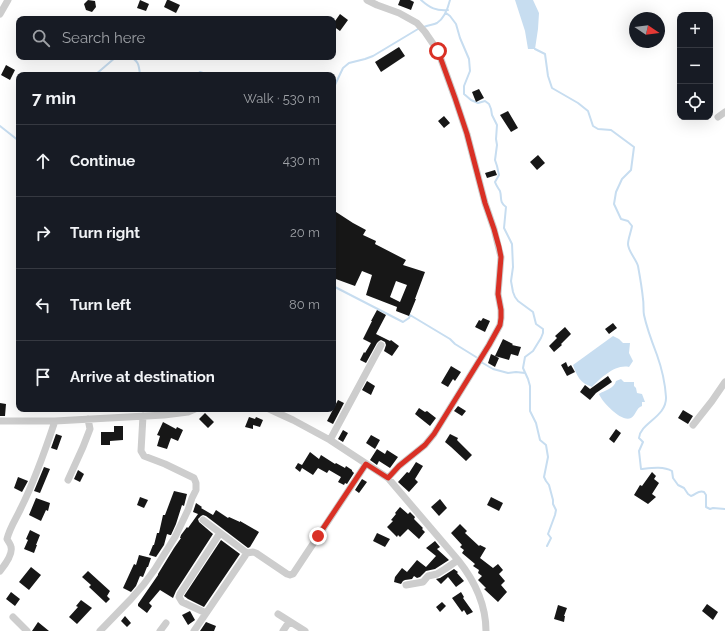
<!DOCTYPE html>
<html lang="en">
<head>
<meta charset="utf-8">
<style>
	body { margin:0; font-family:Raleway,sans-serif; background:#242831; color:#f1f3f6 }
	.controls { position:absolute; right:12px; top:12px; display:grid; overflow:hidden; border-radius:8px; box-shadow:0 4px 16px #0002 }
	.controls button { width:36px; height:36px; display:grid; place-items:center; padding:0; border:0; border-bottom:1px solid #363941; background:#171b24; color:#f1f3f6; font:20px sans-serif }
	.compass { position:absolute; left:629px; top:12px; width:36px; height:36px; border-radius:50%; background:#171b24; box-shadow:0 4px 16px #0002; rotate:103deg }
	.stop { position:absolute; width:12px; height:12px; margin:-9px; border:3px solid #d93025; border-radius:50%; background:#fff }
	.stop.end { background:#d93025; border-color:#fff; box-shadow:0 1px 4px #0008 }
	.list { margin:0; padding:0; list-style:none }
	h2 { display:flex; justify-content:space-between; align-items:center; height:52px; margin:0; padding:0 16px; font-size:17px }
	h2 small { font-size:13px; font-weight:400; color:#9ea1a6 }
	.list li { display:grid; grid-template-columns:26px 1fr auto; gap:12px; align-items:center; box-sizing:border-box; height:72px; padding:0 16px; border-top:1px solid #363941 }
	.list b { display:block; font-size:15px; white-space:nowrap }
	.list em { font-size:13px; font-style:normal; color:#9ea1a6 }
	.icon { flex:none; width:22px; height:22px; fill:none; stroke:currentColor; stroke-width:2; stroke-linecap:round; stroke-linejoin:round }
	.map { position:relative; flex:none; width:725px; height:631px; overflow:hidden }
	.search { position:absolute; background:#171b24; box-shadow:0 4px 16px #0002; left:16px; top:16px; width:320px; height:44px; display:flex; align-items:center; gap:10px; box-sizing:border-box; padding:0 14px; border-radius:8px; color:#9ea1a6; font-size:15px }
	.panel { position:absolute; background:#171b24; box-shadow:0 4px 16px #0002; left:16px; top:72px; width:320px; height:340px; border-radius:8px }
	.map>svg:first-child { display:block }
	.water { fill:#c7ddf0 }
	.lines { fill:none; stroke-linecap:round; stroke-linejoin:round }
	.stream { stroke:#c7ddf0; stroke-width:2 }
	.building { fill:#171717; fill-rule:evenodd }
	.street { stroke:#cdcdcd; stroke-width:7 }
	.route { stroke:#d93025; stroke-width:5 }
</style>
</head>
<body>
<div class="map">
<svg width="725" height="631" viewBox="0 0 725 631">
	<rect width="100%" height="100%" fill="#fff"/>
	<path class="water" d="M 515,0 L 533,0 L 539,13 L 538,29 L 535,49 L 528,49 L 525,31 Z
		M 613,336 L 619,339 L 623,343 L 630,343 L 629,353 L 633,361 L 629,367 C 615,364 601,378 592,387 C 580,383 577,376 573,365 Z
		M 621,379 L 624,382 L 634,382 L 634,386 L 636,388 L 637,393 L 642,394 L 645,402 L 642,402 L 642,406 C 636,408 636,415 631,418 C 622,423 602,402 599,394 C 605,390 614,389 616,381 Z"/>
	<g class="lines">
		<path class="stream" d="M 421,0 C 430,8 436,11 448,10
			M 446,13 L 450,16 L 456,24 L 460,38 L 469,59 L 470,71 L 464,86 L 464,94 L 471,100 L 478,103 L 485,101 L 489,104 L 491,109 L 492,115 L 497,125 L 496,139 L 497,145 L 495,160 L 497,166 L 499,175 L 495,182 C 496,185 498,188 500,191 C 502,198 499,202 506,207 L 504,228 L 512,244 L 513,267 L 511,281 L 513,292 L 515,297 L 518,301 L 533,312 L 536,324 L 543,329 L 543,333 L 541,338 L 533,351 L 525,357 L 523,368 L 528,379 L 530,386 L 530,411 L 536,423 L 540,440 L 546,445 L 548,457 L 544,477 L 546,481 L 549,485 L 553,500 L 553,504 L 556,510 L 555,515 L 548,534 L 551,538 L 547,546
			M 424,27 C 428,25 433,25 437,23 C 445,18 448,8 450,0
			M 535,49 L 545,54 L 548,76 L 552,88 L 578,103 L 588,111 L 593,126 L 598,129 L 611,130 L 634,147 L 631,170 L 622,179 L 616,192 L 614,204 L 621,219 L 628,221 L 632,226 C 631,232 628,239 628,244 C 628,251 636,259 638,266 C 640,277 642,288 643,299 C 644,304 643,310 644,315 C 647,329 652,342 657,355 C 662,369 665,382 666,397 C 667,417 640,423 639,438 L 643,442 L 639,451 L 641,469 C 651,468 663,466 672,471 L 673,478 L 678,485 L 684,488 L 688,494 L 691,496 C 697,494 698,490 704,492 L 706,495 L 706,507 L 710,509 L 713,508 L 725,509
			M 129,57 C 139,60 139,66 140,75
			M 95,75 L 116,57
			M 180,75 L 182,74 L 184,75
			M 196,75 L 200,72 L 209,75
			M 333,89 L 343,68 L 349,63 L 365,59 L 373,56 L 418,29
			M 0,126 L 19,141
			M 333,286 L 403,322 L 409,318 L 410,315 L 450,339 L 455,344 L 476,357
			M 481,362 L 493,369 L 508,373 L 516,372 L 525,373"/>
	</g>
	<path class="building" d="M 88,0 L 95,1 L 96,7 L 92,12 L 86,10 L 84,4 Z
		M 140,0 L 149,4 L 146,11 L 137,8 Z
		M 167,0 L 169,0 L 180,5 L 176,13 L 164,7 Z
		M 400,0 L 410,0 L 414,2 L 411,10 L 398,5 Z
		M 340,14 L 348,20 L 340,31 L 333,26 L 333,24 Z
		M 399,47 L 405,56 L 381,72 L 375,62 Z
		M 6,65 L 15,70 L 10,80 L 1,75 Z
		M 479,89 L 484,98 L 476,102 L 472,92 Z
		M 508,111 L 518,128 L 511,132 L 500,115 Z
		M 444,116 L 450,123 L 444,128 L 438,121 Z
		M 538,155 L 545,163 L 537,170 L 530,162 Z
		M 495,170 L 497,175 L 487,178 L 485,173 Z
		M 333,210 L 353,223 L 366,230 L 363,235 L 376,241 L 375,244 L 406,260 L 403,265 L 425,272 L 415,299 L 416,299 L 409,316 L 396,311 L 397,307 L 366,295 L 372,275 L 362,271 L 355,286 L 333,278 ZM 396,281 L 407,285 L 400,302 L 390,297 Z
		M 377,310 L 386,315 L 376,334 L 390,341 L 391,340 L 399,346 L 392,356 L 384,351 L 386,345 L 385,342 L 381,340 L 379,341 L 377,343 L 366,363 L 360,360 L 364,352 L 365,353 L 371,343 L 363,339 L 372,321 L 371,321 Z
		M 483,318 L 490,321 L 485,332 L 475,327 L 479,320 L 481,321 Z
		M 613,323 L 617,328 L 609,334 L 605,329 Z
		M 565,327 L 571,334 L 561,344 L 562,345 L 554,352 L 549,346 L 557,338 L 555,336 Z
		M 503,339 L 513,344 L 512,345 L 521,347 L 518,356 L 511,354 L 509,360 L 495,356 Z
		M 491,354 L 499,358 L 495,367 L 488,363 Z
		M 566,362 L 568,367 L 571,365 L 575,372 L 567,376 L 561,365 Z
		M 451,366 L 461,372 L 455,381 L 453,379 L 448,387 L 441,383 Z
		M 608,376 L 612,382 L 596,393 L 590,400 L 580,392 L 585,385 L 590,389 Z
		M 367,381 L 375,386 L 371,395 L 362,390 Z
		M 338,400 L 344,403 L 333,424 L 327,421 Z
		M 0,403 L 6,404 L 5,416 L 0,416 Z
		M 458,406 L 466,411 L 462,416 L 454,411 Z
		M 419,408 L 425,412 L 427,411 L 436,418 L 430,426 L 415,414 Z
		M 683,410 L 693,416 L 688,424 L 678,418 Z
		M 205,413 L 214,422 L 208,428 L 199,419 Z
		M 249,417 L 255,419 L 256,417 L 263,420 L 260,427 L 253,425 L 253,429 L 245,427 Z
		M 163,422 L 176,429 L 177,427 L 183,430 L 178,441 L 171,438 L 167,449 L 157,446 L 160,436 L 157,435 Z
		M 114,426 L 123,426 L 123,440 L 110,441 L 110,445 L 101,445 L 101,432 L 114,432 Z
		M 616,429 L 621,433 L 614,443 L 609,439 Z
		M 343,430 L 348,433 L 343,442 L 338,439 Z
		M 56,434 L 62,436 L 57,450 L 51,448 Z
		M 450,434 L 458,438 L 457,440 L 472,455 L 466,461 L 451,447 L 445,442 Z
		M 371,435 L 380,440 L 375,449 L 366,443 Z
		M 377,449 L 385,454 L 387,450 L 398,457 L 390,468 L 379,461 L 377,465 L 370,460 Z
		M 310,452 L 319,459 L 321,455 L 335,464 L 336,463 L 345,468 L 346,466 L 352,470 L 352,471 L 354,473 L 347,484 L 345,483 L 344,485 L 338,482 L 341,477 L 329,470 L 327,473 L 318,468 L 313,475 L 302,468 L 300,472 L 295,468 L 298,463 L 302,465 Z
		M 416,462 L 423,466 L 415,479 L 418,482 L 409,492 L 398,482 L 407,472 L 409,473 Z
		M 44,467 L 50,469 L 40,493 L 34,491 Z
		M 78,470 L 84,474 L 80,482 L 74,479 Z
		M 652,472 L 656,476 L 654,479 L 659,483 L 652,494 L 656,497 L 648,504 L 634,495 L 640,485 L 642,486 Z
		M 18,477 L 28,481 L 22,492 L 14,488 Z
		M 362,479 L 367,482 L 359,493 L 355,490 Z
		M 174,491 L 187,494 L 184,506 L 182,505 L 176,524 L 171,535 L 170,535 L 167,534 L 164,545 L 156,557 L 149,555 L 153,545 L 154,545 L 157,533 L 159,533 L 163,515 L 165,515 Z
		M 140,497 L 148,500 L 144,508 L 137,505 Z
		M 491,497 L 503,503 L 499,511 L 487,505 Z
		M 36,498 L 50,503 L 48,511 L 46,510 L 41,521 L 29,515 Z
		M 440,499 L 447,508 L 439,516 L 431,507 Z
		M 196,503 L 202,507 L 201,508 L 213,515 L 216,510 L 228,518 L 229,517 L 240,522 L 240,521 L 259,532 L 250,547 L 248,548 L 206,516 L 203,515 L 201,516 L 198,519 L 199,522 L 213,534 L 176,591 L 173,598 L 160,590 L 149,603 L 152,606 L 147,613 L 138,606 L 138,604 L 158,575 L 158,574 L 174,548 L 181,538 L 180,538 L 181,535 L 187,527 L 188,528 L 198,514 L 193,512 Z
		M 400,507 L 408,514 L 410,512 L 415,517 L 414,519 L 423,528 L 422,529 L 425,532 L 419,539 L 408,529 L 400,537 L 398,535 L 397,537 L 387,527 L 393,521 L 391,520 L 396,514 L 395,513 Z
		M 460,524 L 467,531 L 465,533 L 479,546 L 480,545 L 486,548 L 480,558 L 493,568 L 498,564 L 503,570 L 499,574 L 505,581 L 501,585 L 507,592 L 498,602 L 484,589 L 486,588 L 478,580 L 482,576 L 478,573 L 479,570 L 473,566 L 475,564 L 462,553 L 464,550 L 460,547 L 462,545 L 451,533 Z
		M 30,530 L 40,535 L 36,545 L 37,545 L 34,553 L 24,549 L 28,540 L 26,539 Z
		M 377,533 L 390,539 L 385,547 L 373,541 Z
		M 221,540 L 240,554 L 204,607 L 188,599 L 184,596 Z
		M 435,541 L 440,547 L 437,549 L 449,560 L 435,569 L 426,571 L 420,577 L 417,578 L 414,576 L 412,579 L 405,580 L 403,581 L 401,584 L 394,582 L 395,577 L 402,568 L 407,572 L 417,560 L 426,567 L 436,556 L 426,548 Z
		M 139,555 L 151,558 L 148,567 L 147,567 L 143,577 L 140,576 L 136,586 L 131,592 L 123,588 L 134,564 L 136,565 Z
		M 31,567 L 41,575 L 29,590 L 19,582 Z
		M 454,569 L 458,572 L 457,573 L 464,581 L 456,587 L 448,577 L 441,584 L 436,579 L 440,578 Z
		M 88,571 L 110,591 L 107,596 L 110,599 L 106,603 L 89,587 L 91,585 L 82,577 Z
		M 11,592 L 20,599 L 15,606 L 6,599 Z
		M 461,592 L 464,597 L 463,598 L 473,612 L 467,615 L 464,610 L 462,612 L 452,598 Z
		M 81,600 L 92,608 L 77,624 L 69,617 L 78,607 L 76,606 Z
		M 442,602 L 446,606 L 440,612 L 436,607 Z
		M 707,604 L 718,612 L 713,620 L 702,611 Z
		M 558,605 L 567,608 L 564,616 L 565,616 L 564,622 L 554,619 Z
		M 190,611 L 195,620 L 188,625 L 182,615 Z
		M 125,616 L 131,623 L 127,627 L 121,621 Z
		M 38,622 L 49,631 L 32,631 Z
		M 206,622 L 216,626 L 214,631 L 200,631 Z"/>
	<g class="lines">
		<path class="street" d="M 367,0 L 377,5 L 399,13 L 417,23 L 425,32 L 438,51 L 455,98 L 467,134 L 485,203 L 494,229 L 501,257 L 498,294 L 501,310 L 501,318 L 500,325 L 489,345 L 434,434 L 425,445 L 399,466 L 388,478
			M 0,14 L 8,0
			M 718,117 L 725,112
			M 269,409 L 293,420 L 330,440 L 388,478 L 458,560 C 474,580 486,604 486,631
			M 0,421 L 55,421 L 164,415 L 188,412 L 195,409
			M 693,425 L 712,401 L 725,382
			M 330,440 L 381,345
			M 68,480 L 83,447 L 90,429 L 88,419
			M 247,553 L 253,552 L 256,553 L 287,574 L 290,575 L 293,574 L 366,464
			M 0,571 C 4,566 13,554 11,547 C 11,545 8,541 7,539 C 10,527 16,519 21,508 C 35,480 45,451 55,421
			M 406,585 L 423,582 L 428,576 L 437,574 L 445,569 L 458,560
			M 206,613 L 182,602 L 179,597 L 180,594 L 220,533
			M 278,614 L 305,631
			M 13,617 L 27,631
			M 100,631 L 131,599 L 144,584 L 155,569 L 175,537 L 188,510 L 192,498 L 196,490 L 196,483 L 194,478 L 165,464 L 144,456 L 141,451 L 143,416
			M 160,631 L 166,623
			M 194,631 L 247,553 L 203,520
			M 283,631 L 289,622"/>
	</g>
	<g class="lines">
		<path class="route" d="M 318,536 L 366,464 L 388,478 L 399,466 L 425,445 L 434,434 L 489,345 L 500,325 L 501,318 L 501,310 L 498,294 L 501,257 L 499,247 L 494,229 L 485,203 L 467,134 L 455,98 L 438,51"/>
	</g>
</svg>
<div class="controls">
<button>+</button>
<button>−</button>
<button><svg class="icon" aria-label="locate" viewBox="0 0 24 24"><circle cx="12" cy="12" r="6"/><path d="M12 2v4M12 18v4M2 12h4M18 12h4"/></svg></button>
</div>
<svg class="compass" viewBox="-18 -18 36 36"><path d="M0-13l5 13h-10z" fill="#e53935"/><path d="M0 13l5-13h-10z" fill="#9ea1a6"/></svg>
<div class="stop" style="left:438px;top:51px"></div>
<div class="stop end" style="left:318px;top:536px"></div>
<div class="search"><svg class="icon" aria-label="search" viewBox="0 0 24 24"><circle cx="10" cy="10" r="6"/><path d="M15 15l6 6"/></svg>Search here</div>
<section class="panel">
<h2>7 min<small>Walk · 530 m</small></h2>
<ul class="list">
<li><svg class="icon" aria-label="ahead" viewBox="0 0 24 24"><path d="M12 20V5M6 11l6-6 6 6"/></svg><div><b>Continue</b></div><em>430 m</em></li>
<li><svg class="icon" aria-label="right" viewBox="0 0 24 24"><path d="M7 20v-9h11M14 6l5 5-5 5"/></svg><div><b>Turn right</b></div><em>20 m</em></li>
<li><svg class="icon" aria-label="left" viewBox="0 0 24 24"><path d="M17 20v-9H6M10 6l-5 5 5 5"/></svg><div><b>Turn left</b></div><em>80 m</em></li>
<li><svg class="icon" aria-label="arrive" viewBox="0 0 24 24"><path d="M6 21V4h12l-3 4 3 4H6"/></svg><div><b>Arrive at destination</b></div></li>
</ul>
</section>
</div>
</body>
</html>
